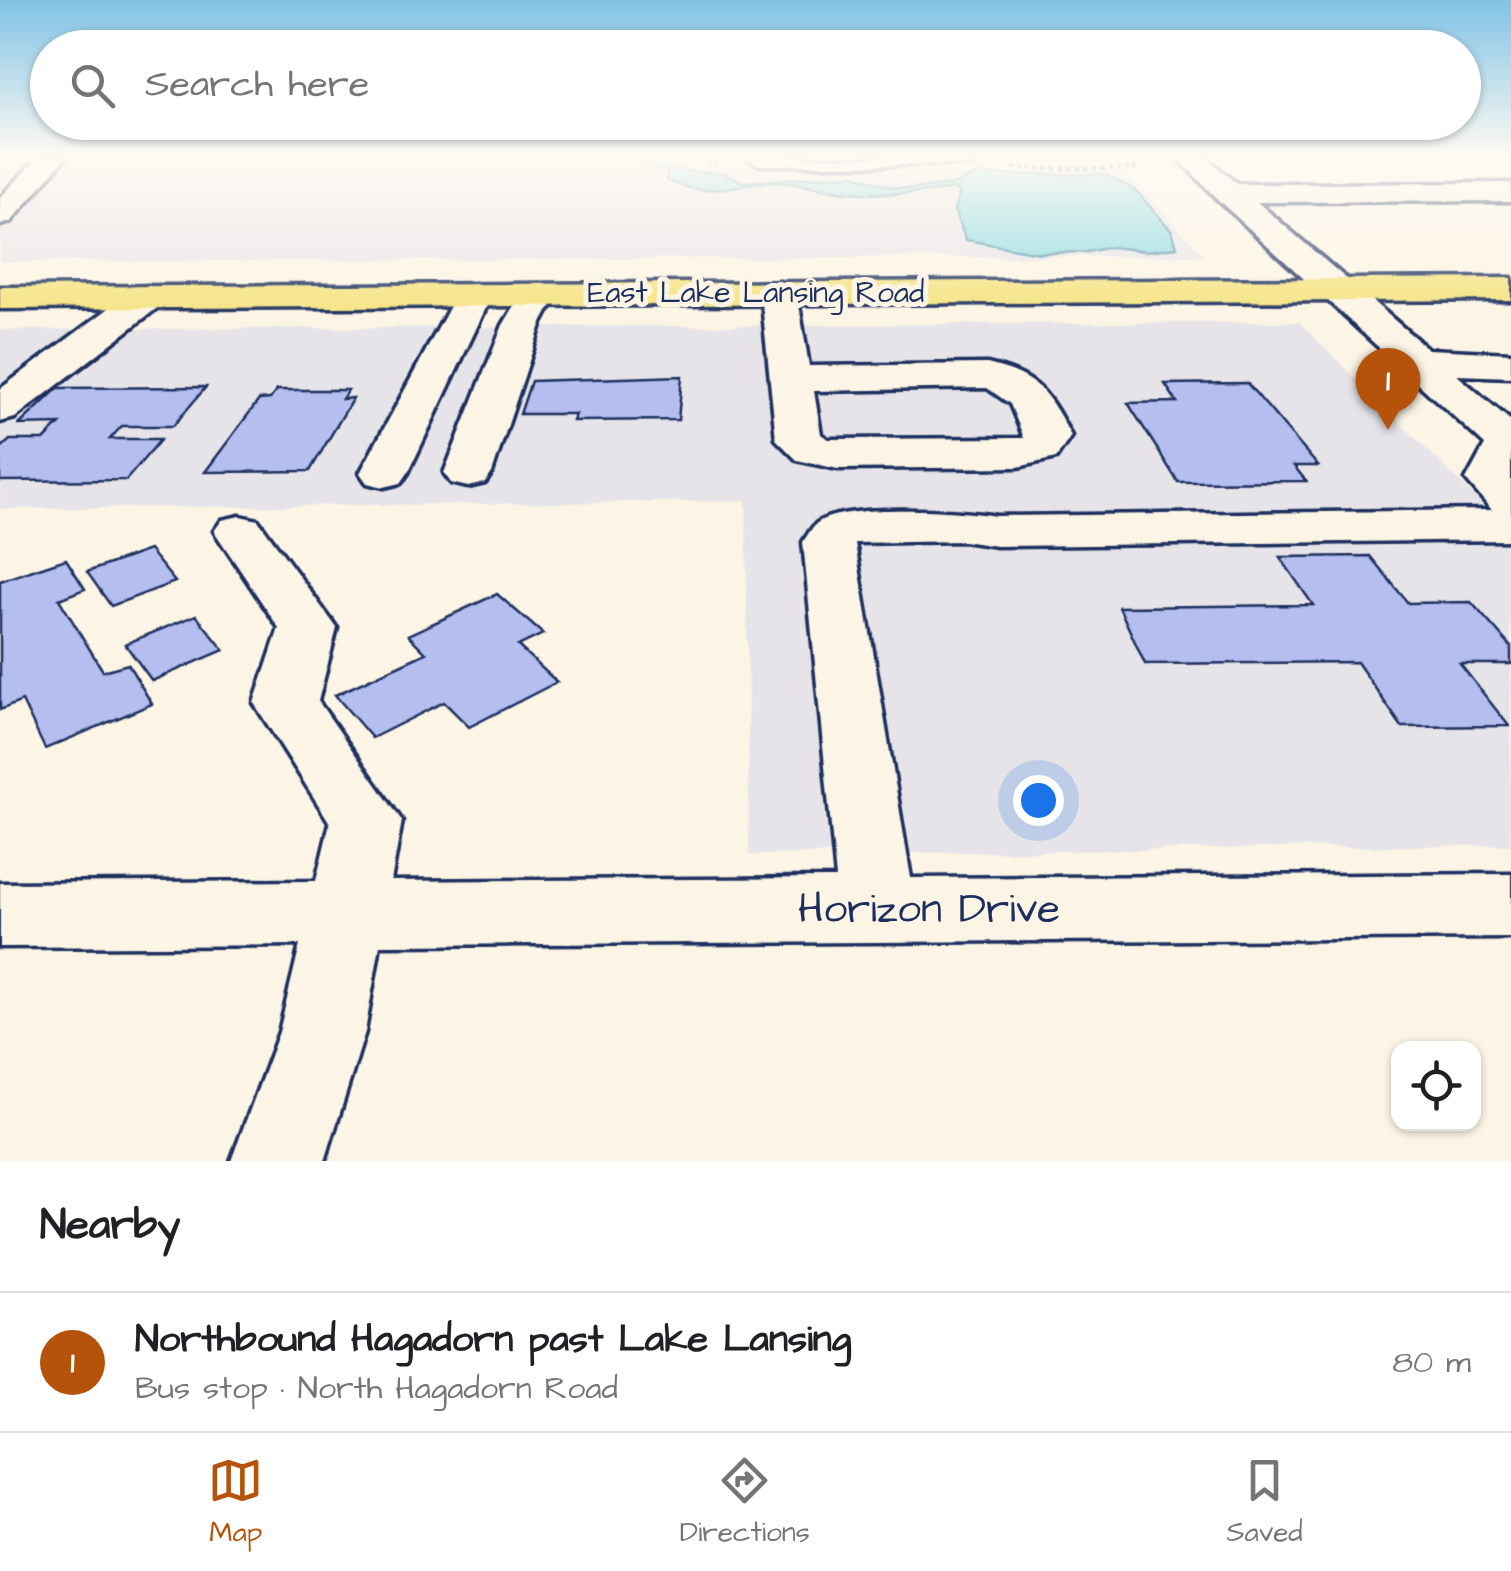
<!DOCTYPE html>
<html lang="en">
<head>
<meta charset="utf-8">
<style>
	body { margin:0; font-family:"Architects Daughter",sans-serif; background:#f2f2f2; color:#202124 }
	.controls { position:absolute; right:30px; bottom:30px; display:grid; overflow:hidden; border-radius:20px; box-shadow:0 2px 8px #0004 }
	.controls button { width:90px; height:90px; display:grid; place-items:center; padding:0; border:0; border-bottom:2px solid #e0e0e0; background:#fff; color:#202124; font:50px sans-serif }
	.you { position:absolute; left:1038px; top:800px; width:35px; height:35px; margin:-25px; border:8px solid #fff; border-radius:50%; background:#1a73e8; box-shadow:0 0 0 15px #1a73e833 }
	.badge { display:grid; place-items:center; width:65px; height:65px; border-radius:50%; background:#b45309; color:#fff; font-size:32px; font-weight:700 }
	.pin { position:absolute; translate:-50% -82px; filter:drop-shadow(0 2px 5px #0008) }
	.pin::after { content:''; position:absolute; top:52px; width:35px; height:30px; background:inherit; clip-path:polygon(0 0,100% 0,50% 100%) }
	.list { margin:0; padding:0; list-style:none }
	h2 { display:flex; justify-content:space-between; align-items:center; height:130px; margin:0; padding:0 40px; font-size:42px }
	h2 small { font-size:32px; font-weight:400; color:#757577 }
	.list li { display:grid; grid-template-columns:65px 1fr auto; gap:30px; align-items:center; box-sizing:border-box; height:140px; padding:0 40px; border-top:2px solid #e0e0e0 }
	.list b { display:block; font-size:38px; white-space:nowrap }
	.list p { margin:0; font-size:32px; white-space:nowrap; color:#757577 }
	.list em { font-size:32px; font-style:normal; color:#757577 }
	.icon { flex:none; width:55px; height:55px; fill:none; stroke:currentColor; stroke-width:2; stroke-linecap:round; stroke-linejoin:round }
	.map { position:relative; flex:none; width:1511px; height:1161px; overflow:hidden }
	.search { position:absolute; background:#fff; box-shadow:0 2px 8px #0004; left:30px; right:30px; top:30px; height:110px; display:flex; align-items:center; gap:25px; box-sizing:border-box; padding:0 35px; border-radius:55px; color:#757577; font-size:38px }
	.sheet { height:270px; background:#fff }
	nav { display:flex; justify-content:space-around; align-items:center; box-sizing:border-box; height:140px; border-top:2px solid #e0e0e0; background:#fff; font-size:28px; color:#757577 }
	nav a { display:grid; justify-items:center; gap:5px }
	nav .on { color:#b45309 }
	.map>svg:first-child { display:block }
	.built { fill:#e6e4e8 }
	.water { fill:#88d9e1; stroke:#5c95ad; stroke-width:2.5 }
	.building { fill:#b4beef; stroke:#1b2f5e; stroke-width:2.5 }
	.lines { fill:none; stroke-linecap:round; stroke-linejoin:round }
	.minor-casing { stroke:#1b2f5e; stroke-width:7 }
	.major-casing { stroke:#1b2f5e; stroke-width:7 }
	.path { stroke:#1b2f5e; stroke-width:4; stroke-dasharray:4 4; stroke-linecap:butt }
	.minor { fill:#fcf5e5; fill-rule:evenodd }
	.major { fill:#f5e382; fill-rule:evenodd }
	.labels { text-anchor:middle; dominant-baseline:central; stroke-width:10; stroke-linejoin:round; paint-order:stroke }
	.far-street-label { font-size:30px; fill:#1b2f5e; stroke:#fcf5e5 }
	.near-street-label { font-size:42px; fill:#1b2f5e; stroke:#fcf5e5 }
</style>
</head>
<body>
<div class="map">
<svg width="1511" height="1161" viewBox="0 0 1511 1161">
	<rect width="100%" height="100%" fill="#fcf5e5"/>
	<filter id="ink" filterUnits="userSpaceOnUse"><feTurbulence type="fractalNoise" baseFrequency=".01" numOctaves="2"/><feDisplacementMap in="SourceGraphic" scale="20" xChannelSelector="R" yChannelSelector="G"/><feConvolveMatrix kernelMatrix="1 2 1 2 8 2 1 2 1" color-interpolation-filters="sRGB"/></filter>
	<g filter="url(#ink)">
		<path class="built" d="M 0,157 L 1113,157 L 1205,256 L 0,262 Z
			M 1299,322 L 1511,533 L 1511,845 L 749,855 L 746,501 L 0,509 L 0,330 Z"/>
		<path class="water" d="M 569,157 L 642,158 L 662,162 L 672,170 L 725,173 L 744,182 L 853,175 L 891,187 L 913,189 L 953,185 L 975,175 L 1106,174 L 1136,191 L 1172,231 L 1177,247 L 1147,251 L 1111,247 L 1087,252 L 1039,253 L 966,240 L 954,210 L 960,193 L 955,189 C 901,197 848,195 795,184 C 749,175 710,204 667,180 L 667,171 L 637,159 Z"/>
		<path class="building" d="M 682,376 L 678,420 L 573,421 L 575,414 L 520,414 L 531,381 Z
			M 1247,383 L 1318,466 L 1294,466 L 1306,481 L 1178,482 L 1128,403 L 1177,402 L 1165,384 Z
			M 206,387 L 173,426 L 122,426 L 110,439 L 161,439 L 126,480 L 0,481 L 0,449 L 10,440 L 44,440 L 60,424 L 19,425 L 58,388 Z
			M 277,390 L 348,390 L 342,399 L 353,398 L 310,471 L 205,472 L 259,400 L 270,399 Z
			M 149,550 L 175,582 L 111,606 L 87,572 Z
			M 1370,556 L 1408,603 L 1471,602 L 1511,647 L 1511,664 L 1460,664 L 1509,726 L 1402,727 L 1357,662 L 1145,664 L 1119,607 L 1313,605 L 1280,557 Z
			M 66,559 L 85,589 L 59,599 L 103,671 L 128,664 L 152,704 L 45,749 L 22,701 L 0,710 L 0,581 Z
			M 497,594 L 543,634 L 518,646 L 557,682 L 469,727 L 444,702 L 372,738 L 335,695 L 426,653 L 408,635 Z
			M 196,615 L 224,650 L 152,681 L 125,644 Z"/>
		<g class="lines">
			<g class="minor-casing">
				<path id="minor" d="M 39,157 L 66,157 L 11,222 L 0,225 L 0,198 Z
					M 746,157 L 984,157 L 971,165 L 759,165 Z
					M 1177,157 L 1205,157 L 1237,184 L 1511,183 L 1511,201 L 1257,202 L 1428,349 L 1511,353 L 1511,377 L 1457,375 L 1511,421 L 1511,540 L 996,546 L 963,541 L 855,543 L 911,878 L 1511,874 L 1511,938 L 380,945 L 365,1032 L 325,1161 L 231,1161 L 279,1032 L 300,945 L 0,947 L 0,883 L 316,881 L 330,823 L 254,703 L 279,628 L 214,531 L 222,520 L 240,516 L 258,520 L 337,628 L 318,701 L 402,821 L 391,881 L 836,878 L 803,542 C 807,536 811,528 817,523 C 843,503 962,510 996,516 L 1492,510 L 1466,480 L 1485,445 L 1217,199 Z
					M 779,282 L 792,285 L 797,293 L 809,366 L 987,364 C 1038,376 1047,391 1071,436 L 1056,458 L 1018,467 L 838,469 L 797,460 L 776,439 L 761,293 L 766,285 ZM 987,388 L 1010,404 L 1024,438 L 828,439 L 821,434 L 814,391 Z
					M 474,284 L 487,287 L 492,295 L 408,473 L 401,483 L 384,487 L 367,483 L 360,473 L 456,295 L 461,287 Z
					M 539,284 L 552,287 L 557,295 L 541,325 L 492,473 L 485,483 L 468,487 L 451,483 L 444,473 L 503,325 L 526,287 Z
					M 148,286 L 161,289 L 166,297 L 161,305 L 15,418 L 0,422 L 0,389 L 135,289 Z"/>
			</g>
			<g class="major-casing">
				<path id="major" d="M 1511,278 L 1511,300 L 0,309 L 0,287 Z"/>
			</g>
			<path class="path" d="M 683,157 L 716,163
				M 1013,168 L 1137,168"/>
			<use href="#minor" class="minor"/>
			<use href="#major" class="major"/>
		</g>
	</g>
	<linearGradient id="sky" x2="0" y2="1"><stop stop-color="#81c3e5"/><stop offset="0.49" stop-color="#fefaf3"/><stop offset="1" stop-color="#fefaf3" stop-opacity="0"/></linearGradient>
	<rect width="1511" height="319" fill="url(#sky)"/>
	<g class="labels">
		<g class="far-street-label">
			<text x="756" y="293">East Lake Lansing Road</text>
		</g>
		<g class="near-street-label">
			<text x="929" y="910">Horizon Drive</text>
		</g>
	</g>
</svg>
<div class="controls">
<button><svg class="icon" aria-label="locate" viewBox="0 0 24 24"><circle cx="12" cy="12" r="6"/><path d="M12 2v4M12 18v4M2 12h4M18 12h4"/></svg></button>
</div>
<div class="you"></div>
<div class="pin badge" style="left:1388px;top:430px">1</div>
<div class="search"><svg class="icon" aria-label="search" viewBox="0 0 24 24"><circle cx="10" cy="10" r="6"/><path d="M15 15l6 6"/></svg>Search here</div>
</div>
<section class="sheet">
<h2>Nearby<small></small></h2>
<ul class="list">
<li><span class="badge">1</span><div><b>Northbound Hagadorn past Lake Lansing</b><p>Bus stop · North Hagadorn Road</p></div><em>80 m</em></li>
</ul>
</section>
<nav>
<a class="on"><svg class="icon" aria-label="map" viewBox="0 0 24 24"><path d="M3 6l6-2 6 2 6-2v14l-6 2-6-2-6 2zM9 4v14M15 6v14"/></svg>Map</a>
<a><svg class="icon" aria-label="directions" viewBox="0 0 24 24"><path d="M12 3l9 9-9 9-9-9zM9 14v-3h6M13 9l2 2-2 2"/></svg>Directions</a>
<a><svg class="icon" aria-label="saved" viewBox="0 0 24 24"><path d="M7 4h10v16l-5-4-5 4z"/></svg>Saved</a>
</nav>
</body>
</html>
